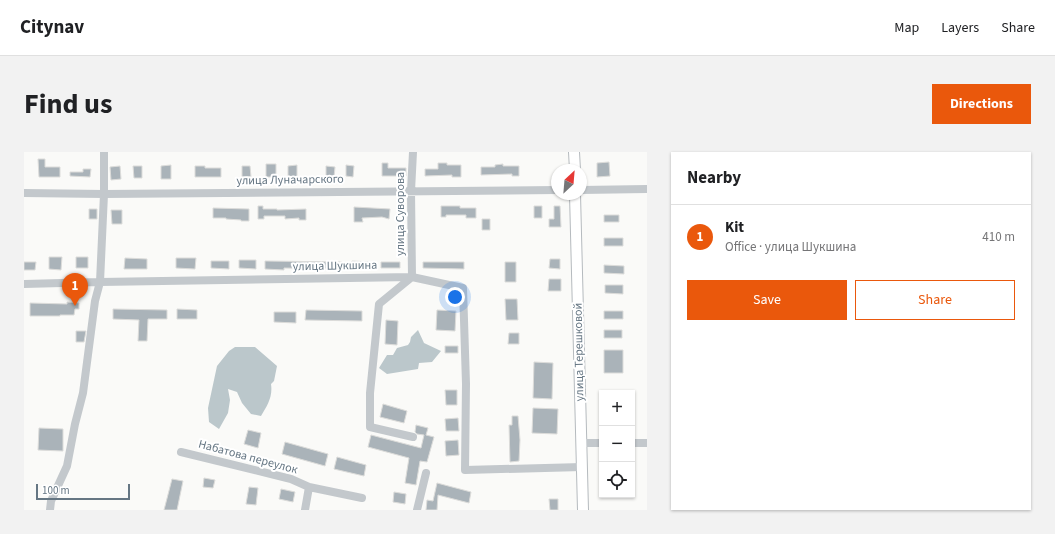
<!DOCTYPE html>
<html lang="en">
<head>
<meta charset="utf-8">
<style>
	body { margin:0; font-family:"Source Sans 3",sans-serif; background:#f2f2f2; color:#202124 }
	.controls { position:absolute; right:12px; bottom:12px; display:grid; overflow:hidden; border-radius:0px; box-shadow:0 1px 3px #0004 }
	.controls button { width:36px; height:36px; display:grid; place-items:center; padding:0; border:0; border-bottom:1px solid #e0e0e0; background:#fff; color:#202124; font:20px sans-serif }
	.compass { position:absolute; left:527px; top:12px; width:36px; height:36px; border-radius:50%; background:#fff; box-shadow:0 1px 3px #0004; rotate:26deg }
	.scale { position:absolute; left:12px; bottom:10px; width:94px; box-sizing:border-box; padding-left:4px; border:2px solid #657683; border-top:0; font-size:11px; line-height:14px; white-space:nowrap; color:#657683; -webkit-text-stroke:3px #fff; paint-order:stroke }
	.you { position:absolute; left:431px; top:145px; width:14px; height:14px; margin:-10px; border:3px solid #fff; border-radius:50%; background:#1a73e8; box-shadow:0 0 0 6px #1a73e833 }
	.badge { display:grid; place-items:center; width:26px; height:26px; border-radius:50%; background:#ea580c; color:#fff; font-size:13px; font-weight:700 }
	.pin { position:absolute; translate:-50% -33px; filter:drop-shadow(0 1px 2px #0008) }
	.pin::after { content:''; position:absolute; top:21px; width:14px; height:12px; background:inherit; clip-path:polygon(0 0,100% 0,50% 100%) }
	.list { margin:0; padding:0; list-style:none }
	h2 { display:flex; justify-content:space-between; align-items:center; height:52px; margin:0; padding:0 16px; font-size:17px }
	h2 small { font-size:13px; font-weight:400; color:#757577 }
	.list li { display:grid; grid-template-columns:26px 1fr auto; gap:12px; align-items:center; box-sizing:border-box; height:64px; padding:0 16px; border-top:1px solid #e0e0e0 }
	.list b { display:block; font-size:15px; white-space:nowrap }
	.list p { margin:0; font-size:13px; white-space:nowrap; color:#757577 }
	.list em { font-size:13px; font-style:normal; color:#757577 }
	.actions { display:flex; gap:8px; padding:12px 16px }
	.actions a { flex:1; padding:9px 0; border:1px solid #ea580c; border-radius:0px; text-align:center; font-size:14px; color:#ea580c }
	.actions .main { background:#ea580c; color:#fff }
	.icon { flex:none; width:22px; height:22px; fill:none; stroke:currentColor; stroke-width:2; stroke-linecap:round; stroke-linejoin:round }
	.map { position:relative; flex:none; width:623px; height:358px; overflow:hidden; border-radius:0px }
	header { display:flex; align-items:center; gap:24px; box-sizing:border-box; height:56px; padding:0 20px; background:#fff; border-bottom:1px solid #e0e0e0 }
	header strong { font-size:19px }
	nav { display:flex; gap:22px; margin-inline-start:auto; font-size:14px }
	.intro { display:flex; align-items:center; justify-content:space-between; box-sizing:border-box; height:96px; padding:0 24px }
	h1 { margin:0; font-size:28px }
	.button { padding:10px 18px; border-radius:0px; background:#ea580c; color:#fff; font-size:14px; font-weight:700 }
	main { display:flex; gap:24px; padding:0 24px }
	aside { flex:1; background:#fff; border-radius:0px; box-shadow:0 1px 3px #0004 }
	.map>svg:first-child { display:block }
	.water { fill:#bbc7cb }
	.building { fill:#aab3b9; stroke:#dcdcda }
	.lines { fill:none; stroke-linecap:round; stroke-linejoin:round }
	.major-casing { stroke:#b5babe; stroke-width:12 }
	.minor { stroke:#c3c8cc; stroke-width:8 }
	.major { stroke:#fff; stroke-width:10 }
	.labels { text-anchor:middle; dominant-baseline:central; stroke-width:4; stroke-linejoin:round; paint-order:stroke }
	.street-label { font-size:12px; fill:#657683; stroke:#fff }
</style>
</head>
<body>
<header>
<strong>Citynav</strong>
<nav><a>Map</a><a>Layers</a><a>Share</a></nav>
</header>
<div class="intro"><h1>Find us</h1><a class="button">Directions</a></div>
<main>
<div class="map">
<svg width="623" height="358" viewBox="0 0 623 358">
	<rect width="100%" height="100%" fill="#fafaf8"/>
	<path class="water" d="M 394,178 L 400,191 L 417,199 L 408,210 L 395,211 L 394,217 L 363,222 L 355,216 L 363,203 L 369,203 L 373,196 L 384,193 L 386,190 L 387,185 Z
		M 211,195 L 231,195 L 253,214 L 250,229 L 247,232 C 249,245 243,254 237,264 L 227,262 L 218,251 L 213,240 L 204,237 L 206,248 L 204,261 L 195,277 L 185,270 L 184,256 L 193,214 L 205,199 Z"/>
	<path class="building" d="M 14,7 L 21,7 L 21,15 L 36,15 L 36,25 L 15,25 Z
		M 585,10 L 586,24 L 573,25 L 573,11 Z
		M 358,11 L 364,11 L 364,16 L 382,16 L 382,24 L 358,24 Z
		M 414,11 L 423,11 L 423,13 L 437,13 L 437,25 L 428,25 L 428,23 L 401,24 L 401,17 L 414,17 Z
		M 242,12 L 252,12 L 252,25 L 242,25 Z
		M 479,12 L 479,14 L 495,14 L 495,24 L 488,24 L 488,22 L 457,23 L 457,15 L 471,15 L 471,13 Z
		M 147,13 L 147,27 L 137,27 L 137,14 Z
		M 273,13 L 273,25 L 264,26 L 264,14 Z
		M 322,13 L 330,14 L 329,25 L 322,24 Z
		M 96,14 L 97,27 L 87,28 L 86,15 Z
		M 109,14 L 118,14 L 118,26 L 110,26 Z
		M 171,14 L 181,14 L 181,16 L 197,16 L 197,25 L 171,25 Z
		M 218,14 L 226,14 L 227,25 L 218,25 Z
		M 302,14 L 311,15 L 310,25 L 302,25 Z
		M 59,17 L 67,17 L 66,25 L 46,24 L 46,20 L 59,20 Z
		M 234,54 L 239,54 L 239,57 L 253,57 L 253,58 L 282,57 L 282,68 L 275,68 L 275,66 L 261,67 L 261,64 L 240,64 L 240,67 L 234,67 Z
		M 417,54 L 436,54 L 436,56 L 452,56 L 452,66 L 442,66 L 442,63 L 422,63 L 422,65 L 417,65 Z
		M 510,54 L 518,54 L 518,66 L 510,66 Z
		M 530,54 L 536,54 L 537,75 L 525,75 L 525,67 L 530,67 Z
		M 330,55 L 366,57 L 365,67 L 358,65 L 338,66 L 339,70 L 330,70 Z
		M 189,56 L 225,57 L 225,69 L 217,69 L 217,68 L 202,67 L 202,66 L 189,66 Z
		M 65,57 L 73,57 L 73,67 L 65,67 Z
		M 87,58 L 98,58 L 98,72 L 88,72 Z
		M 580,63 L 595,63 L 595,70 L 580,70 Z
		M 458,67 L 466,67 L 466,78 L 458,78 Z
		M 580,86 L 599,86 L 599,94 L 580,94 Z
		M 25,105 L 38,105 L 37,118 L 25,117 Z
		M 52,105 L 64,105 L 64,116 L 52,116 Z
		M 101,106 L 123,107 L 123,117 L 100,117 Z
		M 152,106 L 172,106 L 171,117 L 152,116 Z
		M 526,107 L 536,107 L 536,117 L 525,116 Z
		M 215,108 L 232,108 L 232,117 L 215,116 Z
		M 187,109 L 205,109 L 205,117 L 187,116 Z
		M 241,109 L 318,110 L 318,117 L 260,116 L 260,118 L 241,117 Z
		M 328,109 L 347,110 L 347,117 L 327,117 Z
		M 0,110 L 12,110 L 11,118 L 0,118 Z
		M 357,110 L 376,110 L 376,116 L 357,116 Z
		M 399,110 L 440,110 L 440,117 L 399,116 Z
		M 481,110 L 492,110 L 492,130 L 481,130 Z
		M 580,113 L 600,114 L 600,122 L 580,121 Z
		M 525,127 L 537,127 L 537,139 L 524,139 Z
		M 581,133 L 599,133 L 599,142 L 581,141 Z
		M 481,147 L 493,147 L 494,168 L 482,168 Z
		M 43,150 L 55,151 L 55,157 L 51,157 L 50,163 L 36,163 L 36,164 L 6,164 L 6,151 L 43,152 Z
		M 89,157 L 143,158 L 143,167 L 124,167 L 123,189 L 114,189 L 115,168 L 89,167 Z
		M 153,157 L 173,158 L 173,167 L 153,167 Z
		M 282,158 L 338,159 L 338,169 L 281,168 Z
		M 413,158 L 432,159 L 431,179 L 412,178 Z
		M 580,159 L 599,159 L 599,167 L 580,167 Z
		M 250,160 L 272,160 L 272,171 L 250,170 Z
		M 362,168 L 374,169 L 373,193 L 361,192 Z
		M 580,178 L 598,178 L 598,186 L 580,186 Z
		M 52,179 L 62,179 L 60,190 L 52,190 Z
		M 485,181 L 495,181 L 495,192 L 484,192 Z
		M 421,194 L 434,194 L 434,201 L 421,201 Z
		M 580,198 L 599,198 L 599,221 L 580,221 Z
		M 510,210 L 529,211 L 528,247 L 509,246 Z
		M 421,238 L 433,238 L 433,253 L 422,253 Z
		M 359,252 L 383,259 L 380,271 L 356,265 Z
		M 509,256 L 534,257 L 533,282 L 508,281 Z
		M 488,264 L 494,264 L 496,288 L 495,309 L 486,310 L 485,273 L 488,273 Z
		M 434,266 L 435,279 L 422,279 L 421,267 Z
		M 392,273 L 404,276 L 402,283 L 410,285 L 403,310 L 396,309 L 392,333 L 381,331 L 385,306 L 344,295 L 347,283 L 397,296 L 400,283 L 393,282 L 391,280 Z
		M 15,276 L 39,277 L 39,299 L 14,298 Z
		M 224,278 L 237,281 L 234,296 L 220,292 Z
		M 434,288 L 435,303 L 422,304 L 421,289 Z
		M 261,290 L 304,302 L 301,314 L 258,302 Z
		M 313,305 L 342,313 L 340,324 L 310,317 Z
		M 180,326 L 191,328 L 189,336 L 179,335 Z
		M 148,327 L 159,329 L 153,358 L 140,358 Z
		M 413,331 L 447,340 L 445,351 L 414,343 L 413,358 L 402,358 L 403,348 L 409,349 Z
		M 225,335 L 234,336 L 232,353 L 222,352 Z
		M 257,337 L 271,340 L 269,350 L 255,347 Z
		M 370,340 L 382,342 L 381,352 L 369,350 Z
		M 525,347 L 534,347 L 534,358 L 526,358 Z"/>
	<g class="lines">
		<g class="major-casing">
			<path id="major" d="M 550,0 L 551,18
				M 551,42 L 559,358"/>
		</g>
		<path class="minor" d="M 557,38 L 623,37
			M 0,41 L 80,42 L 533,38
			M 0,132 L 76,130 L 388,125 L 439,136 L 442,232 L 441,318 L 558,315
			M 389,285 L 346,275 L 346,241 L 355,152 L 388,125 L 387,39 L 389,0
			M 557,291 L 578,291
			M 608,291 L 623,291
			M 157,300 L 267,327 L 285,335 L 281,358
			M 285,335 L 338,346
			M 26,358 L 27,349 L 43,314 L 51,272 L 59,241 L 71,149 L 76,130 L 80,42 L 80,0
			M 393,358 L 402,321"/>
		<use href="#major" class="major"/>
	</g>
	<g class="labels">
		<g class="street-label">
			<text transform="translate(266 28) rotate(-1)">улица Луначарского</text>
			<text transform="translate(376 62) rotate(-90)">улица Суворова</text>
			<text transform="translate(311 114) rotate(-1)">улица Шукшина</text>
			<text transform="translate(555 200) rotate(-91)">улица Терешковой</text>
			<text transform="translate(224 305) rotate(15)">Набатова переулок</text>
		</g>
	</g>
</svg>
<div class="controls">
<button>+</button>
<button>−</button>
<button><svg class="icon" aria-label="locate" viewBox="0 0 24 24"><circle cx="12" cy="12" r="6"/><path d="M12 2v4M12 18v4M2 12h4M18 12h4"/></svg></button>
</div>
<svg class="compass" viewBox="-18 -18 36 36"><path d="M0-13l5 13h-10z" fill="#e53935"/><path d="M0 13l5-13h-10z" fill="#757577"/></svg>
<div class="scale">100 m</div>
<div class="you"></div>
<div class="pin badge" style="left:51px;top:154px">1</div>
</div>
<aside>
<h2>Nearby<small></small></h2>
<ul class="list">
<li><span class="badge">1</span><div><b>Kit</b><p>Office · улица Шукшина</p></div><em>410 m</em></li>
</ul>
<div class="actions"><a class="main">Save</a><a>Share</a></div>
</aside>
</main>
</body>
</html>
